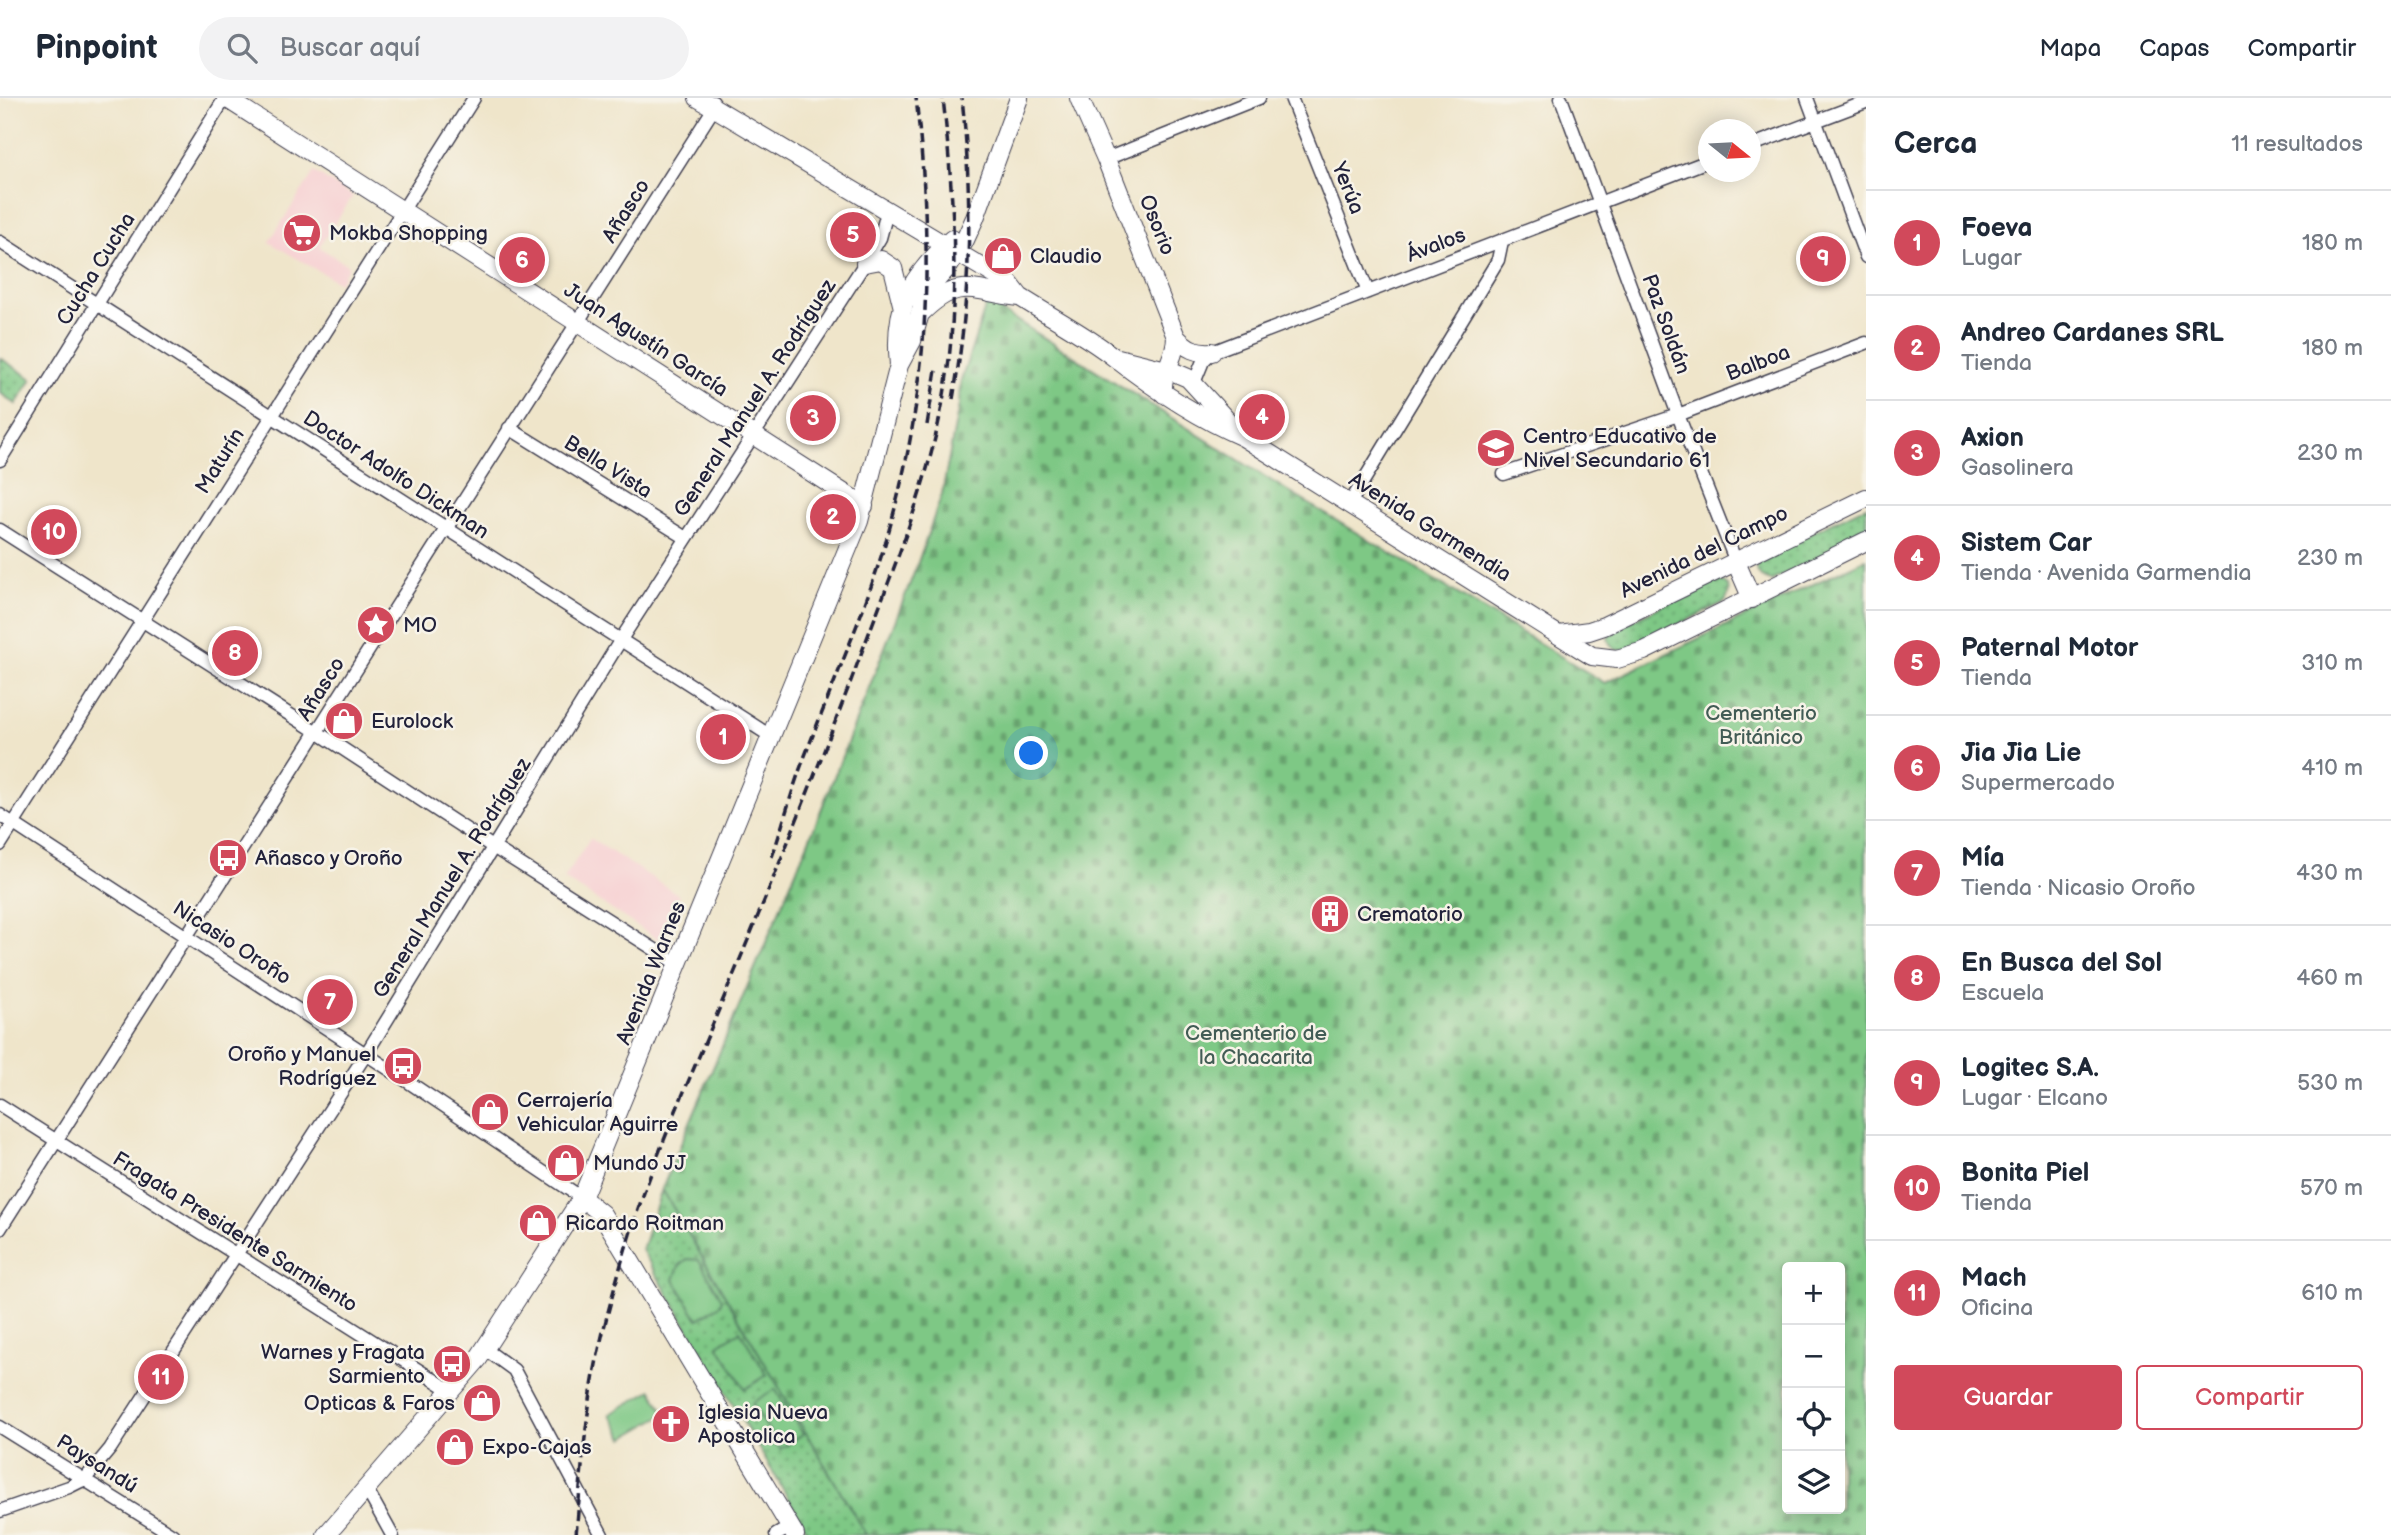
<!DOCTYPE html>
<html lang="es">
<head>
<meta charset="utf-8">
<style>
	body { margin:0; font-family:"Balsamiq Sans",sans-serif; background:#f2f2f3; color:#1f2937 }
	.controls { position:absolute; right:21px; bottom:21px; display:grid; overflow:hidden; border-radius:7px; box-shadow:0 4px 18px #0003 }
	.controls button { width:63px; height:63px; display:grid; place-items:center; padding:0; border:0; border-bottom:2px solid #e0e1e3; background:#fff; color:#1f2937; font:35px sans-serif }
	.compass { position:absolute; left:1698px; top:21px; width:63px; height:63px; border-radius:50%; background:#fff; box-shadow:0 4px 18px #0003; rotate:108deg }
	.you { position:absolute; left:1032px; top:656px; width:24px; height:24px; margin:-18px; border:5px solid #fff; border-radius:50%; background:#1a73e8; box-shadow:0 0 0 10px #1a73e833 }
	.badge { display:grid; place-items:center; width:46px; height:46px; border-radius:50%; background:#d1495b; color:#fff; font-size:23px; font-weight:700 }
	.pin { position:absolute; translate:-50% -50%; border:4px solid #fff; box-shadow:0 2px 7px #0006 }
	.list { margin:0; padding:0; list-style:none }
	h2 { display:flex; justify-content:space-between; align-items:center; height:91px; margin:0; padding:0 28px; font-size:30px }
	h2 small { font-size:23px; font-weight:400; color:#747a83 }
	.list li { display:grid; grid-template-columns:46px 1fr auto; gap:21px; align-items:center; box-sizing:border-box; height:105px; padding:0 28px; border-top:2px solid #e0e1e3 }
	.list b { display:block; font-size:26px; white-space:nowrap }
	.list p { margin:0; font-size:23px; white-space:nowrap; color:#747a83 }
	.list em { font-size:23px; font-style:normal; color:#747a83 }
	.actions { display:flex; gap:14px; padding:21px 28px }
	.actions a { flex:1; padding:16px 0; border:2px solid #d1495b; border-radius:7px; text-align:center; font-size:24px; color:#d1495b }
	.actions .main { background:#d1495b; color:#fff }
	.icon { flex:none; width:38px; height:38px; fill:none; stroke:currentColor; stroke-width:2; stroke-linecap:round; stroke-linejoin:round }
	.map { position:relative; flex:none; width:1866px; height:1437px; overflow:hidden }
	header { display:flex; align-items:center; gap:42px; box-sizing:border-box; height:98px; padding:0 35px; background:#fff; border-bottom:2px solid #e0e1e3 }
	header strong { font-size:33px }
	nav { display:flex; gap:38px; margin-inline-start:auto; font-size:24px }
	.search { width:490px; height:63px; background:#f2f2f3; display:flex; align-items:center; gap:18px; box-sizing:border-box; padding:0 24px; border-radius:38px; color:#747a83; font-size:26px }
	main { display:flex }
	aside { flex:1; background:#fff }
	.map>svg:first-child { display:block }
	.built { fill:#f7cfd2 }
	.cemetery { fill:url(#cemetery-stones); stroke:#507560; stroke-width:2; fill-rule:evenodd }
	.park { fill:url(#park-dots); stroke:#507560; stroke-width:2 }
	.pitch { fill:#7ec885; stroke:#507560; stroke-width:2 }
	.lines { fill:none; stroke-linecap:round; stroke-linejoin:round }
	.street-casing { stroke:#413f50; stroke-width:15 }
	.secondary-casing { stroke:#413f50; stroke-width:20 }
	.street { stroke:#fff; stroke-width:12 }
	.secondary { stroke:#fff; stroke-width:18 }
	.rail { stroke:#22223b; stroke-width:3.5; stroke-dasharray:10 5; stroke-linecap:butt }
	.labels { text-anchor:middle; dominant-baseline:central; stroke-width:5; stroke-linejoin:round; paint-order:stroke }
	.street-label { font-size:21px; fill:#22223b; stroke:#f7f3e8 }
	.poi-label { font-size:21px; fill:#22223b; stroke:#f7f3e8; text-anchor:start }
	.park-label { font-size:21px; fill:#425c55; stroke:#f7f3e8 }
</style>
</head>
<body>
<header>
<strong>Pinpoint</strong>
<div class="search"><svg class="icon" aria-label="search" viewBox="0 0 24 24"><circle cx="10" cy="10" r="6"/><path d="M15 15l6 6"/></svg>Buscar aquí</div>
<nav><a>Mapa</a><a>Capas</a><a>Compartir</a></nav>
</header>
<main>
<div class="map">
<svg width="1866" height="1437" viewBox="0 0 1866 1437">
	<defs>
		<pattern id="cemetery-stones" width="16" height="16" patternUnits="userSpaceOnUse" patternTransform="scale(1.75)"><rect width="16" height="16" fill="#7ec885"/><path d="M2 7V4a2 2 0 0 1 4 0v3zM10 15v-3a2 2 0 0 1 4 0v3z" fill="#67a26e"/></pattern>
		<pattern id="park-dots" width="8" height="8" patternUnits="userSpaceOnUse" patternTransform="scale(1.75)"><rect width="8" height="8" fill="#7ec885"/><path d="M2 2h.1M6 6h.1" fill="none" stroke="#67a26e" stroke-width="1.8" stroke-linecap="round"/></pattern>
	</defs>
	<rect width="100%" height="100%" fill="#f7f3e8"/>
	<filter id="ink" filterUnits="userSpaceOnUse"><feTurbulence type="fractalNoise" baseFrequency=".0143" numOctaves="2"/><feDisplacementMap in="SourceGraphic" scale="14" xChannelSelector="R" yChannelSelector="G"/><feConvolveMatrix kernelMatrix="1 2 1 2 8 2 1 2 1" color-interpolation-filters="sRGB"/></filter>
	<filter id="wash" filterUnits="userSpaceOnUse"><feTurbulence type="fractalNoise" baseFrequency=".00686" numOctaves="4" result="noise"/><feDisplacementMap in="SourceGraphic" scale="28" xChannelSelector="R" yChannelSelector="G"/><feGaussianBlur stdDeviation="1.57" result="paint"/><feColorMatrix in="noise" values="0 0 0 0 0 0 0 0 0 0 0 0 0 0 0 0 0 1.4 0 .05"/><feComposite in="paint" operator="in"/></filter>
	<g filter="url(#wash)">
		<rect width="100%" height="100%" fill="#efe5ca"/>
		<path class="built" d="M 314,74 L 353,98 L 319,149 L 349,168 L 339,185 L 269,144 Z
			M 590,740 L 679,797 L 661,839 L 657,841 L 564,781 Z"/>
		<path class="cemetery" d="M 987,204 L 1299,400 L 1605,585 L 1866,461 L 1866,1437 L 866,1437 L 662,1091 L 812,735 L 916,470 L 942,396 L 959,307 L 960,286 ZM 1787,1169 L 1840,1169 L 1840,1411 L 1787,1411 Z"/>
		<path class="park" d="M 0,260 L 32,281 L 16,306 L 0,295 Z
			M 1866,408 L 1866,436 L 1771,483 L 1761,479 L 1756,472 L 1759,460 Z
			M 1714,482 C 1729,483 1732,492 1725,504 L 1624,553 C 1614,552 1611,550 1608,541 L 1611,533 Z
			M 662,1091 L 866,1437 L 810,1437 L 642,1152 Z"/>
		<path class="pitch" d="M 687,1161 L 699,1162 L 722,1201 L 720,1207 L 698,1221 L 674,1182 L 679,1168 Z
			M 740,1233 L 767,1277 L 745,1291 L 718,1247 Z
			M 775,1291 L 803,1336 L 780,1351 L 752,1305 Z
			M 652,1292 L 665,1316 L 624,1340 L 610,1316 Z"/>
	</g>
	<g filter="url(#ink)">
		<g class="lines">
			<g class="street-casing">
				<path id="street" d="M 1291,0 L 1368,194
					M 1561,0 L 1678,317 L 1736,464
					M 1807,0 L 1866,159
					M 1750,48 L 1866,4
					M 1106,61 L 1259,0
					M 0,144 L 772,639
					M 1194,285 L 1203,263 L 1212,254 L 1708,63
					M 509,330 L 686,440
					M 0,362 L 225,0
					M 1504,376 L 1678,317 L 1866,245
					M 1350,405 L 1498,162 L 1502,143
					M 0,432 L 317,634 L 493,749 L 679,867
					M 0,717 L 398,977 L 582,1100
					M 0,747 L 474,0
					M 0,1007 L 450,1292
					M 0,1131 L 714,10 L 713,4
					M 485,1251 L 514,1272 L 602,1437
					M 0,1329 L 173,1437
					M 366,1390 L 392,1437
					M 0,1413 L 69,1389 L 85,1381 L 110,1351 L 366,956 L 620,543 L 865,165 L 880,140 L 887,114
					M 776,1437 L 790,1429"/>
			</g>
			<g class="secondary-casing">
				<path id="secondary" d="M 226,0 L 864,408
					M 698,0 L 1010,186 L 1020,199 C 1051,219 1086,237 1115,260 C 1155,291 1196,319 1243,339 L 1592,558 L 1617,561 L 1644,553 L 1866,443
					M 1079,0 L 1106,61 L 1176,239 C 1176,261 1159,276 1164,296
					M 865,165 L 881,162 L 893,170 L 903,210
					M 922,214 C 961,176 975,195 1020,199
					M 1176,239 C 1187,251 1196,255 1212,254
					M 1118,260 L 1174,274 L 1188,280 L 1235,331
					M 899,267 C 893,208 910,180 952,141
					M 1736,464 L 1752,501
					M 1559,537 L 1589,533 L 1604,528 L 1866,400
					M 582,1100 L 602,1116 L 795,1437
					M 326,1437 L 478,1261 L 582,1100 L 859,423 L 899,267 L 912,243 L 924,202 L 930,189 L 949,168 L 964,144 L 975,120 L 1019,0"/>
			</g>
			<use href="#street" class="street"/>
			<use href="#secondary" class="secondary"/>
			<path class="rail" d="M 953,301 C 971,196 973,106 962,0
				M 927,327 L 936,272
				M 772,759 C 783,727 791,694 803,663 C 833,584 869,506 891,425 C 931,278 933,150 916,0
				M 576,1437 C 580,1392 583,1347 590,1302 C 596,1257 608,1213 620,1170 C 644,1082 682,999 717,916 C 764,805 809,693 852,580 C 885,491 924,402 942,308 C 961,207 954,101 943,0"/>
		</g>
	</g>
	<defs>
		<g id="supermarket-disc" transform="scale(2.0125)"><circle r="9.5" fill="#d1495b" stroke="#f7f3e8"/><path d="M-6-5.5h2.5l.6 2H6L4.5 2H-2.5L-4.4-4H-6ZM-1.5 3.2a1.3 1.3 0 1 0 .1 0ZM3 3.2a1.3 1.3 0 1 0 .1 0Z" fill="#fff"/></g>
		<g id="shop-disc" transform="scale(2.0125)"><circle r="9.5" fill="#d1495b" stroke="#f7f3e8"/><path d="M-5-2.5h2.3a2.7 3.5 0 0 1 5.4 0H5L5.5 6h-11ZM-1.5-2.5h3a1.5 2.3 0 0 0-3 0Z" fill="#fff"/></g>
		<g id="school-disc" transform="scale(2.0125)"><circle r="9.5" fill="#d1495b" stroke="#f7f3e8"/><path d="M0-5L7-2L0 1L-7-2ZM-4 1L0 2.5L4 1V4Q0 6-4 4Z" fill="#fff"/></g>
		<g id="sight-disc" transform="scale(2.0125)"><circle r="9.5" fill="#d1495b" stroke="#f7f3e8"/><path d="M0-6L1.8-2.2L6-1.7L2.9 1.2L3.7 5.4L0 3.3L-3.7 5.4L-2.9 1.2L-6-1.7L-1.8-2.2Z" fill="#fff"/></g>
		<g id="bus-disc" transform="scale(2.0125)"><circle r="9.5" fill="#d1495b" stroke="#f7f3e8"/><path d="M-5-6H5V4H4V6H2V4H-2V6H-4V4H-5ZM-3.5-4V0h7V-4ZM-3.5 1.2v1.5H-2V1.2ZM2 1.2v1.5H3.5V1.2Z" fill="#fff"/></g>
		<g id="building-disc" transform="scale(2.0125)"><circle r="9.5" fill="#d1495b" stroke="#f7f3e8"/><path d="M-4-6H4V6H1V3H-1V6H-4ZM-2.5-4.3h1.7v1.8h-1.7ZM.8-4.3h1.7v1.8H.8ZM-2.5-1h1.7V.8h-1.7ZM.8-1h1.7V.8H.8Z" fill="#fff"/></g>
		<g id="church-disc" transform="scale(2.0125)"><circle r="9.5" fill="#d1495b" stroke="#f7f3e8"/><path d="M-1.2-6h2.4v3.5h3.3v2.4h-3.3V6h-2.4V-.1h-3.3v-2.4h3.3Z" fill="#fff"/></g>
	</defs>
	<g fill-rule="evenodd">
		<use href="#supermarket-disc" x="302" y="135"/>
		<use href="#shop-disc" x="1003" y="158"/>
		<use href="#school-disc" x="1496" y="350"/>
		<use href="#sight-disc" x="376" y="527"/>
		<use href="#shop-disc" x="344" y="623"/>
		<use href="#bus-disc" x="228" y="760"/>
		<use href="#building-disc" x="1330" y="816"/>
		<use href="#bus-disc" x="403" y="968"/>
		<use href="#shop-disc" x="490" y="1014"/>
		<use href="#shop-disc" x="566" y="1065"/>
		<use href="#shop-disc" x="538" y="1125"/>
		<use href="#bus-disc" x="452" y="1266"/>
		<use href="#shop-disc" x="482" y="1305"/>
		<use href="#church-disc" x="671" y="1326"/>
		<use href="#shop-disc" x="455" y="1349"/>
	</g>
	<g class="labels">
		<g class="street-label">
			<text transform="translate(1348 90) rotate(68)">Yerúa</text>
			<text transform="translate(626 113) rotate(-58)">Añasco</text>
			<text transform="translate(1157 127) rotate(68)">Osorio</text>
			<text transform="translate(1436 147) rotate(-21)">Ávalos</text>
			<text transform="translate(96 171) rotate(-58)">Cucha Cucha</text>
			<text transform="translate(1666 226) rotate(70)">Paz Soldán</text>
			<text transform="translate(646 242) rotate(33)">Juan Agustín García</text>
			<text transform="translate(1758 265) rotate(-21)">Balboa</text>
			<text transform="translate(755 300) rotate(-57)">General Manuel A. Rodríguez</text>
			<text transform="translate(220 363) rotate(-58)">Maturín</text>
			<text transform="translate(608 369) rotate(32)">Bella Vista</text>
			<text transform="translate(396 377) rotate(33)">Doctor Adolfo Dickman</text>
			<text transform="translate(1430 429) rotate(32)">Avenida Garmendia</text>
			<text transform="translate(1704 454) rotate(-26)">Avenida del Campo</text>
			<text transform="translate(321 591) rotate(-58)">Añasco</text>
			<text transform="translate(452 780) rotate(-58)">General Manuel A. Rodríguez</text>
			<text transform="translate(232 845) rotate(33)">Nicasio Oroño</text>
			<text transform="translate(651 875) rotate(-68)">Avenida Warnes</text>
			<text transform="translate(235 1134) rotate(32)">Fragata Presidente Sarmiento</text>
			<text transform="translate(97 1366) rotate(32)">Paysandú</text>
		</g>
		<g class="poi-label">
			<text x="329" y="135">Mokba Shopping</text>
			<text x="1030" y="158">Claudio</text>
			<text x="1523" y="338">Centro Educativo de<tspan x="1523" dy="24">Nivel Secundario 61</tspan></text>
			<text x="403" y="527">MO</text>
			<text x="371" y="623">Eurolock</text>
			<text x="255" y="760">Añasco y Oroño</text>
			<text x="1357" y="816">Crematorio</text>
			<text x="376" y="956" text-anchor="end">Oroño y Manuel<tspan x="376" dy="24">Rodríguez</tspan></text>
			<text x="517" y="1002">Cerrajería<tspan x="517" dy="24">Vehicular Aguirre</tspan></text>
			<text x="593" y="1065">Mundo JJ</text>
			<text x="565" y="1125">Ricardo Roitman</text>
			<text x="425" y="1254" text-anchor="end">Warnes y Fragata<tspan x="425" dy="24">Sarmiento</tspan></text>
			<text x="455" y="1305" text-anchor="end">Opticas &amp; Faros</text>
			<text x="698" y="1314">Iglesia Nueva<tspan x="698" dy="24">Apostolica</tspan></text>
			<text x="482" y="1349">Expo-Cajas</text>
		</g>
		<g class="park-label">
			<text x="1761" y="615">Cementerio<tspan x="1761" dy="24">Británico</tspan></text>
			<text x="1256" y="935">Cementerio de<tspan x="1256" dy="24">la Chacarita</tspan></text>
		</g>
	</g>
</svg>
<div class="controls">
<button>+</button>
<button>−</button>
<button><svg class="icon" aria-label="locate" viewBox="0 0 24 24"><circle cx="12" cy="12" r="6"/><path d="M12 2v4M12 18v4M2 12h4M18 12h4"/></svg></button>
<button><svg class="icon" aria-label="layers" viewBox="0 0 24 24"><path d="M12 4l9 5-9 5-9-5zM3 14l9 5 9-5"/></svg></button>
</div>
<svg class="compass" viewBox="-18 -18 36 36"><path d="M0-13l5 13h-10z" fill="#e53935"/><path d="M0 13l5-13h-10z" fill="#747a83"/></svg>
<div class="you"></div>
<div class="pin badge" style="left:723px;top:639px">1</div>
<div class="pin badge" style="left:833px;top:419px">2</div>
<div class="pin badge" style="left:813px;top:320px">3</div>
<div class="pin badge" style="left:1262px;top:319px">4</div>
<div class="pin badge" style="left:853px;top:137px">5</div>
<div class="pin badge" style="left:522px;top:162px">6</div>
<div class="pin badge" style="left:330px;top:904px">7</div>
<div class="pin badge" style="left:235px;top:555px">8</div>
<div class="pin badge" style="left:1823px;top:161px">9</div>
<div class="pin badge" style="left:54px;top:434px">10</div>
<div class="pin badge" style="left:161px;top:1279px">11</div>
</div>
<aside>
<h2>Cerca<small>11 resultados</small></h2>
<ul class="list">
<li><span class="badge">1</span><div><b>Foeva</b><p>Lugar</p></div><em>180 m</em></li>
<li><span class="badge">2</span><div><b>Andreo Cardanes SRL</b><p>Tienda</p></div><em>180 m</em></li>
<li><span class="badge">3</span><div><b>Axion</b><p>Gasolinera</p></div><em>230 m</em></li>
<li><span class="badge">4</span><div><b>Sistem Car</b><p>Tienda · Avenida Garmendia</p></div><em>230 m</em></li>
<li><span class="badge">5</span><div><b>Paternal Motor</b><p>Tienda</p></div><em>310 m</em></li>
<li><span class="badge">6</span><div><b>Jia Jia Lie</b><p>Supermercado</p></div><em>410 m</em></li>
<li><span class="badge">7</span><div><b>Mía</b><p>Tienda · Nicasio Oroño</p></div><em>430 m</em></li>
<li><span class="badge">8</span><div><b>En Busca del Sol</b><p>Escuela</p></div><em>460 m</em></li>
<li><span class="badge">9</span><div><b>Logitec S.A.</b><p>Lugar · Elcano</p></div><em>530 m</em></li>
<li><span class="badge">10</span><div><b>Bonita Piel</b><p>Tienda</p></div><em>570 m</em></li>
<li><span class="badge">11</span><div><b>Mach</b><p>Oficina</p></div><em>610 m</em></li>
</ul>
<div class="actions"><a class="main">Guardar</a><a>Compartir</a></div>
</aside>
</main>
</body>
</html>
